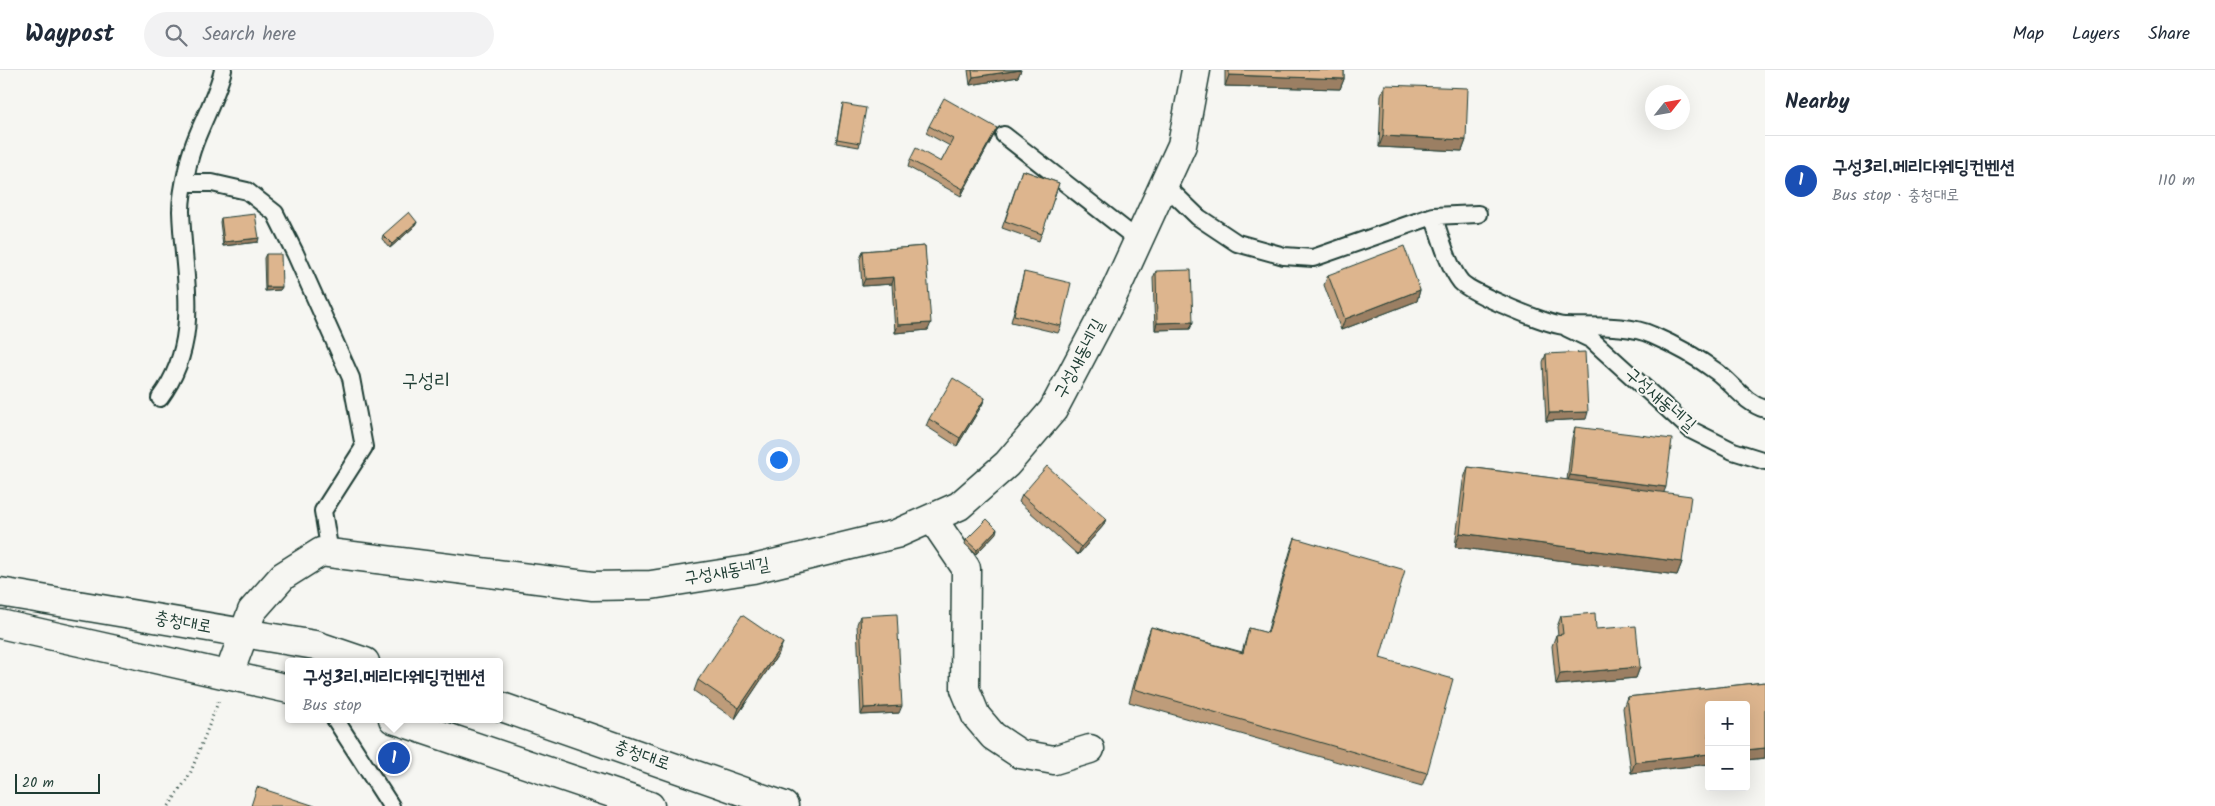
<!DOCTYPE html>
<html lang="en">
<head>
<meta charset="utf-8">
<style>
	body { margin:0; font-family:Kalam,"Poor Story",sans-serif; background:#f2f2f3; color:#1f2937 }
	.controls { position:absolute; right:15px; bottom:15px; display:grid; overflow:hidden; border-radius:5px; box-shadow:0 5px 20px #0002 }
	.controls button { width:45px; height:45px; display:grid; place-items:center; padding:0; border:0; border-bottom:1px solid #e0e1e3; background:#fff; color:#1f2937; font:25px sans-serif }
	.compass { position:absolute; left:1645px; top:15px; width:45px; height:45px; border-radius:50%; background:#fff; box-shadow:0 5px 20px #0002; rotate:59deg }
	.scale { position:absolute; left:15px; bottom:12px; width:85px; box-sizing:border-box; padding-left:5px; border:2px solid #1f3d34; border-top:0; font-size:14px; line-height:18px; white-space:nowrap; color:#1f3d34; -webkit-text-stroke:4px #f6f6f2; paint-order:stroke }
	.you { position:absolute; left:778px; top:389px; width:18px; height:18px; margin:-12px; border:4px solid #fff; border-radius:50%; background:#1a73e8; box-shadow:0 0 0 8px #1a73e833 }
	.badge { display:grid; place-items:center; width:32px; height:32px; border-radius:50%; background:#db2777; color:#fff; font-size:16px; font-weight:700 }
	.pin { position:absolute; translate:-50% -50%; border:2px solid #fff; box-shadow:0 1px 5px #0006 }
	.popup { position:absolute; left:285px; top:588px; width:218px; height:65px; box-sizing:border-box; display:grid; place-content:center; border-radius:5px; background:#fff; filter:drop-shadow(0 1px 4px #0005); font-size:16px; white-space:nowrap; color:#747a83 }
	.popup b { font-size:19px; color:#1f2937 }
	.popup::after { content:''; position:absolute; left:50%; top:100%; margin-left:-10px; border:10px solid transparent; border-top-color:#fff }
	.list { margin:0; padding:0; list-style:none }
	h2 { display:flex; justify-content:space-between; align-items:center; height:65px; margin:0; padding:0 20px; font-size:21px }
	h2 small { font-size:16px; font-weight:400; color:#747a83 }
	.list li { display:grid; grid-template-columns:32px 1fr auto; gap:15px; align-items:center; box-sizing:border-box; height:90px; padding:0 20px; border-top:1px solid #e0e1e3 }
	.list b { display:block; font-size:19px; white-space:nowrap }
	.list p { margin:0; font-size:16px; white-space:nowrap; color:#747a83 }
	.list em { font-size:16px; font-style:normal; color:#747a83 }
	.icon { flex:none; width:28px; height:28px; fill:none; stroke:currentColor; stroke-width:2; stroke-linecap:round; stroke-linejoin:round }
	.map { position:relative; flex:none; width:1765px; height:736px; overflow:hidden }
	header { display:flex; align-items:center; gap:30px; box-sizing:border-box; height:70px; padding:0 25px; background:#fff; border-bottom:1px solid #e0e1e3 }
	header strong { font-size:24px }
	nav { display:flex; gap:28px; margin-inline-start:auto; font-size:18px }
	.search { width:350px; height:45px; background:#f2f2f3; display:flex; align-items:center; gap:12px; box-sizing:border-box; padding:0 18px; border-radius:28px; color:#747a83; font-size:19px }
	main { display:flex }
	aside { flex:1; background:#fff }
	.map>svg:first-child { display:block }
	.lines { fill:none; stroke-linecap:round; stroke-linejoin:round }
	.lane-casing { stroke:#1f3d34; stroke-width:20 }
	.street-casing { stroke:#1f3d34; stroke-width:31 }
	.secondary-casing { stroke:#1f3d34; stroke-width:31 }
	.path { stroke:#1f3d34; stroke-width:3; stroke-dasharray:1 4; stroke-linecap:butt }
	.lane { stroke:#f6f6f2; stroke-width:16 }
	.street { stroke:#f6f6f2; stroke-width:28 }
	.secondary { stroke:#f6f6f2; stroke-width:28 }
	.wall { fill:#be9c7a; stroke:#1f3d34 }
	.shaded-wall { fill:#9b7f63; stroke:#1f3d34 }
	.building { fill:#ddb58e; stroke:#1f3d34 }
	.labels { text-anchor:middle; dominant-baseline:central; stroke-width:4; stroke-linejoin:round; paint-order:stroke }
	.street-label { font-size:18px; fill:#1f3d34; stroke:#f6f6f2 }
	.quarter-label { font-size:20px; fill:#1f3d34; stroke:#f6f6f2 }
</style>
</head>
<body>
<header>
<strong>Waypost</strong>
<div class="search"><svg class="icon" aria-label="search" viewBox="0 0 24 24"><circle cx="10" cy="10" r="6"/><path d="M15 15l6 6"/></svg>Search here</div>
<nav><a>Map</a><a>Layers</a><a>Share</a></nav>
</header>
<main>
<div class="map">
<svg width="1765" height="736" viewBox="0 0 1765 736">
	<rect width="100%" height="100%" fill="#f6f6f2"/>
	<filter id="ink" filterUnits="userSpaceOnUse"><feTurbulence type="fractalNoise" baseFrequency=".02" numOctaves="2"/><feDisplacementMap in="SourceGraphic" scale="10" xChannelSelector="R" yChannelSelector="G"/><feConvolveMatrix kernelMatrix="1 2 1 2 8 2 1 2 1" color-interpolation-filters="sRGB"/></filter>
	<g filter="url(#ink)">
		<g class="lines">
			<g class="lane-casing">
				<path id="lane" d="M 1004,65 L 1138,170
					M 185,113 L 212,113 L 247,121 L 275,143 L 295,183 L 351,308 L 364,377 L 323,441 L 330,483
					M 1164,114 L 1198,147 L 1237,173 L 1284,186 L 1313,188 L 1433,146 C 1441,167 1447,194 1461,212 C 1471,223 1550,256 1565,256 C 1591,257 1629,254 1652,265 C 1675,275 1697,287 1717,302 C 1734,315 1745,333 1765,339
					M 1433,146 L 1478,144
					M 1567,258 L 1592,270 L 1691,360 L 1733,381 L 1765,391
					M 160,328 C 203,270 183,207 181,141 C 181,128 184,113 187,100 C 193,65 215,34 223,0
					M 335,649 L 391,736"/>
			</g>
			<g class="street-casing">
				<path id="street" d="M 932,448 L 966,498 L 965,619 L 976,646 L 993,666 L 1020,684 L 1054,690 L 1090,679
					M 229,604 L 252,541 L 283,506 L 321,482 L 593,516 L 651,515 L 753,499 L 896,464 L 959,436 L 1007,394 L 1053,340 L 1111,230 L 1182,75 L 1196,0"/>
			</g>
			<g class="secondary-casing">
				<path id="secondary" d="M 0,522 L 315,575 L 365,592
					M 0,554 L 289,619
					M 499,636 L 784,736
					M 393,649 L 650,736"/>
			</g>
			<path class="path" d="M 169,736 L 190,704 L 219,630"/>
			<use href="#lane" class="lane"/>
			<use href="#street" class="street"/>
			<use href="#secondary" class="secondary"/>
		</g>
		<path class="wall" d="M 968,0 L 1021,0 L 1018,7 L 970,15 Z
			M 1225,0 L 1344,0 L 1344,9 L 1340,19 L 1225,16 Z
			M 1385,15 L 1466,70 L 1462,81 L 1379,77 L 1381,25 Z
			M 843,34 L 860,73 L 859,77 L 836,73 L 842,38 Z
			M 929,56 L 997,58 L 994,65 L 961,126 L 908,97 L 910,90 L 941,92 L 950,76 L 926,63 Z
			M 1022,100 L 1059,113 L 1039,171 L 1002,158 Z
			M 221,148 L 258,172 L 223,176 L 220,152 Z
			M 417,152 L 415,156 L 390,178 L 382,169 L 383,165 Z
			M 925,176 L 928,260 L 895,263 L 892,214 L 862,216 L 860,189 L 863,181 Z
			M 266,184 L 282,217 L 280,220 L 265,221 L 264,188 Z
			M 1156,201 L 1193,252 L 1190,259 L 1155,260 L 1153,208 Z
			M 1024,202 L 1061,256 L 1058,263 L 1011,252 L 1022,210 Z
			M 1328,205 L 1420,220 L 1417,231 L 1341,260 L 1324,215 Z
			M 1546,284 L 1586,349 L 1546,351 L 1543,292 Z
			M 985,328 L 982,335 L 957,376 L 926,356 L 929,349 Z
			M 1575,357 L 1664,422 L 1682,492 L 1677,505 L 1455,477 L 1463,411 L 1468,397 L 1567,410 L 1572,368 Z
			M 1022,425 L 1106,449 L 1103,456 L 1078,485 L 1019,432 Z
			M 996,463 L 976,484 L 965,474 L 966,470 Z
			M 1295,468 L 1380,588 L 1427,703 L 1422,716 L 1129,632 L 1146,570 L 1151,557 L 1242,582 L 1249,558 L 1267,563 L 1290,482 Z
			M 860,546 L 899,643 L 861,645 L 857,554 Z
			M 1561,546 L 1596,559 L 1640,597 L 1636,608 L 1556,615 L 1552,576 L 1556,565 L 1558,565 L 1557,557 Z
			M 779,583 L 735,649 L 694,621 L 698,610 Z
			M 1765,612 L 1765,688 L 1746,690 L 1746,635 L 1709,635 L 1709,694 L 1631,703 L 1623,638 L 1627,627 Z"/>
		<path class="shaded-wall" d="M 1021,0 L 1018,7 L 970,15 L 973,7 Z
			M 1229,5 L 1344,9 L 1340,19 L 1225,16 Z
			M 997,58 L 994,65 L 961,126 L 963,119 Z
			M 1383,66 L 1466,70 L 1462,81 L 1379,77 Z
			M 417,152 L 415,156 L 390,178 L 392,174 Z
			M 259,168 L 258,172 L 223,176 L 224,172 Z
			M 894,207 L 892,214 L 862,216 L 865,209 Z
			M 266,217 L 282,217 L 280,220 L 265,221 Z
			M 1420,220 L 1417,231 L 1341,260 L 1345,249 Z
			M 1193,252 L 1190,259 L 1155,260 L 1157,253 Z
			M 931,253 L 928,260 L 895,263 L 898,255 Z
			M 985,328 L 982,335 L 957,376 L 960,368 Z
			M 1588,342 L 1586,349 L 1546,351 L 1549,343 Z
			M 1570,405 L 1666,417 L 1662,427 L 1566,416 Z
			M 1106,449 L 1103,456 L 1078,485 L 1081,477 Z
			M 997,459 L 996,463 L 976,484 L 977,480 Z
			M 1460,463 L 1682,492 L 1677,505 L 1455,477 Z
			M 783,573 L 779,583 L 735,649 L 739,638 Z
			M 1640,597 L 1636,608 L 1556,615 L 1560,604 Z
			M 902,636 L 899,643 L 861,645 L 864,638 Z
			M 1765,678 L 1765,688 L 1746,690 L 1746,680 Z
			M 1709,684 L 1709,694 L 1631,703 L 1635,692 Z"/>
		<path class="building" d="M 972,0 L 1020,0 L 973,7 Z
			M 1229,0 L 1344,0 L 1344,9 L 1229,5 Z
			M 1385,15 L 1468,18 L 1466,70 L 1383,66 Z
			M 944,28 L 997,58 L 963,119 L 910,90 L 916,78 L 941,92 L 953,69 L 929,56 Z
			M 843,34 L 866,38 L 860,73 L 837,69 Z
			M 1022,100 L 1059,113 L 1042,164 L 1005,151 Z
			M 409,142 L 417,152 L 392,174 L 383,165 Z
			M 255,144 L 259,168 L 224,172 L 221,148 Z
			M 925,176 L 931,253 L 898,255 L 894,207 L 865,209 L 863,181 Z
			M 1404,176 L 1420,220 L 1345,249 L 1328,205 Z
			M 266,184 L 281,184 L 282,217 L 266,217 Z
			M 1191,200 L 1193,252 L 1157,253 L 1156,201 Z
			M 1024,202 L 1071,213 L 1061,256 L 1014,245 Z
			M 1585,282 L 1588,342 L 1549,343 L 1546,284 Z
			M 953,308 L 985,328 L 960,368 L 929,349 Z
			M 1575,357 L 1672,369 L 1666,417 L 1570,405 Z
			M 1047,396 L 1106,449 L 1081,477 L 1022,425 Z
			M 1468,397 L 1691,426 L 1682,492 L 1460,463 Z
			M 987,449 L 997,459 L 977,480 L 966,470 Z
			M 1295,468 L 1405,500 L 1380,588 L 1453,609 L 1427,703 L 1134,619 L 1151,557 L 1243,583 L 1249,558 L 1268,563 Z
			M 1595,543 L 1596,559 L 1636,556 L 1640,597 L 1560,604 L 1556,565 L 1563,564 L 1561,546 Z
			M 897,544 L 902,636 L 864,638 L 860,546 Z
			M 742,545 L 783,573 L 739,638 L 698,610 Z
			M 1765,612 L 1765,678 L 1746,680 L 1746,635 L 1709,635 L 1709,684 L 1635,692 L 1627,627 Z
			M 257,717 L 315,736 L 251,736 Z"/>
	</g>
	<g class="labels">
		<g class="street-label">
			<text transform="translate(1080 289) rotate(-62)">구성새동네길</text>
			<text transform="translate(1660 330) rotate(41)">구성새동네길</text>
			<text transform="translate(727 502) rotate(-10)">구성새동네길</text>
			<text transform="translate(183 553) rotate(10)">충청대로</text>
			<text transform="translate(642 686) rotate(19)">충청대로</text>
		</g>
		<g class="quarter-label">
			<text x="426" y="312">구성리</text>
		</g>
	</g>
</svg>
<div class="controls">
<button>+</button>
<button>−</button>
</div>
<svg class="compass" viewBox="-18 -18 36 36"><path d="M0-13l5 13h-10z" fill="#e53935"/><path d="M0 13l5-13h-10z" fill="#747a83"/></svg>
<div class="scale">20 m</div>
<div class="you"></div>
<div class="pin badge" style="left:394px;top:688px;background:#1a4fb4">1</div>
<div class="popup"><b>구성3리.메리다웨딩컨벤션</b>Bus stop</div>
</div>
<aside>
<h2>Nearby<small></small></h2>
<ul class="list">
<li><span class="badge" style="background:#1a4fb4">1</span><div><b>구성3리.메리다웨딩컨벤션</b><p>Bus stop · 충청대로</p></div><em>110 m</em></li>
</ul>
</aside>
</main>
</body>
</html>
